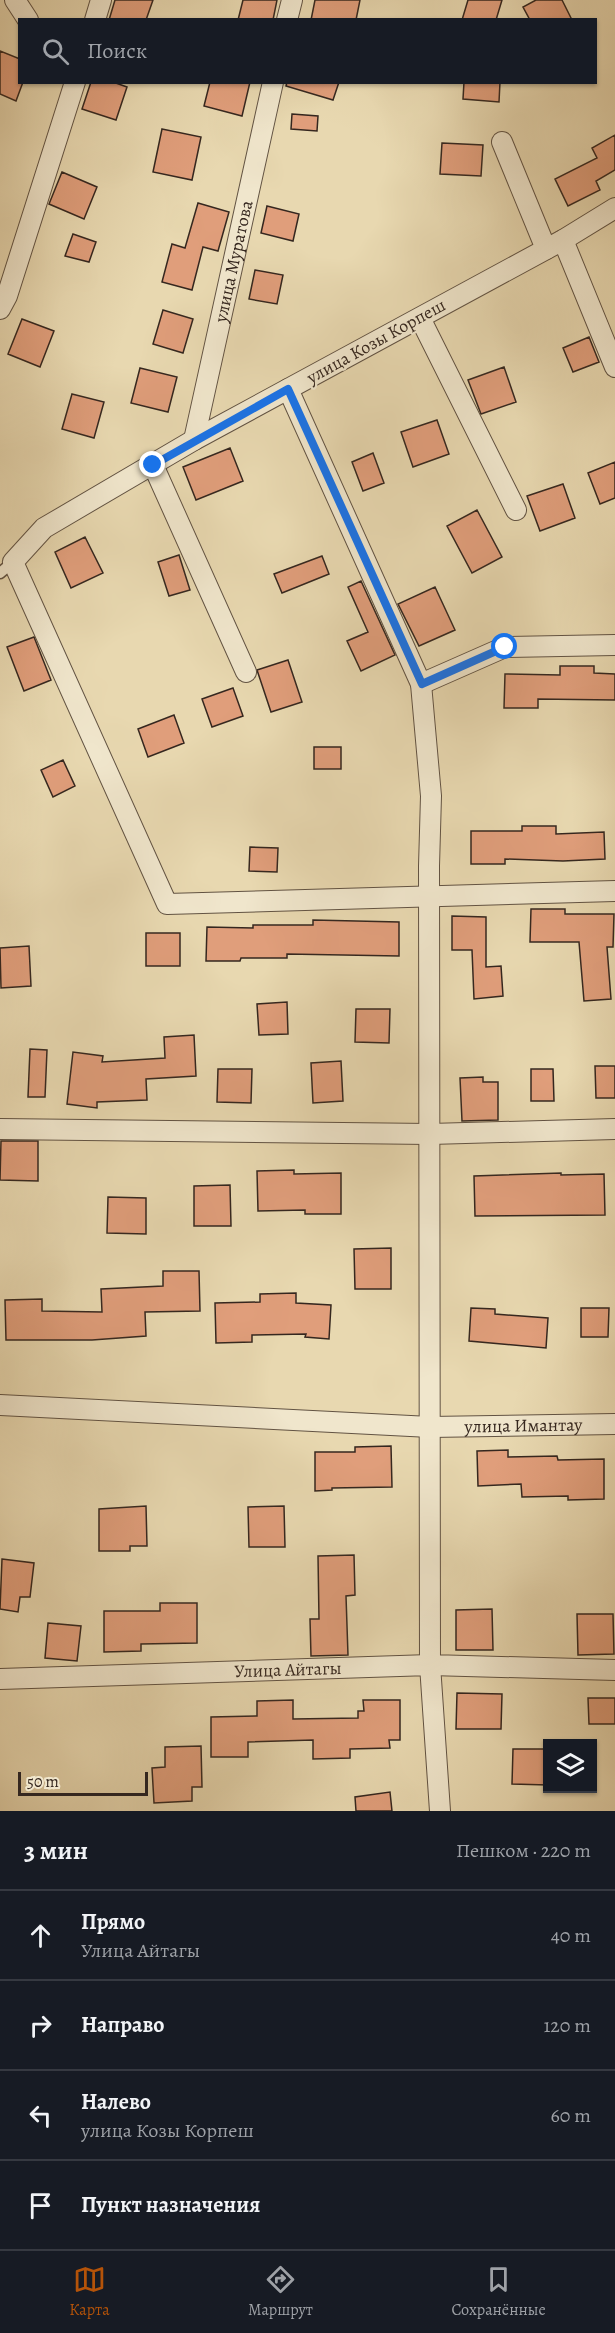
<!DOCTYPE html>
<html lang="ru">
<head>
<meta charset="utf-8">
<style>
	body { margin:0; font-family:Alegreya,serif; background:#20242c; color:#f1f3f6 }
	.controls { position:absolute; right:18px; bottom:18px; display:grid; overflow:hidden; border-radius:0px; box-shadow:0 2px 4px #0004 }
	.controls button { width:54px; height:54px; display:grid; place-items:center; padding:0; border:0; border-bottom:2px solid #363941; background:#171b24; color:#f1f3f6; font:30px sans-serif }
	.scale { position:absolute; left:18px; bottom:15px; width:130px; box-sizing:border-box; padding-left:6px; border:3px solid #35271f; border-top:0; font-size:16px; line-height:21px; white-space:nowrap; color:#35271f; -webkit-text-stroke:4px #f0e6cc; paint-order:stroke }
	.stop { position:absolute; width:18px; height:18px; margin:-14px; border:4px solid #1a73e8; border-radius:50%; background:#fff }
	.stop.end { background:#1a73e8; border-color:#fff; box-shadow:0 2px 6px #0008 }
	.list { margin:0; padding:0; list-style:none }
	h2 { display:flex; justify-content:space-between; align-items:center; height:78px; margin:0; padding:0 24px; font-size:26px }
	h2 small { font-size:20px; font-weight:400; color:#9ea1a6 }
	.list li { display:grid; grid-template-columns:39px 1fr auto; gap:18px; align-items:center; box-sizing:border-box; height:90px; padding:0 24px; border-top:2px solid #363941 }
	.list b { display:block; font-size:22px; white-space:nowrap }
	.list p { margin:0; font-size:20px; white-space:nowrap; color:#9ea1a6 }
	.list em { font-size:20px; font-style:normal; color:#9ea1a6 }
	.icon { flex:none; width:33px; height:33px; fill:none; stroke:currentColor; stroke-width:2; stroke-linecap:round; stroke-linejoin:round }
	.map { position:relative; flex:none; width:615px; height:1811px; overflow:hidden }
	.search { position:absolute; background:#171b24; box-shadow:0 2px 4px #0004; left:18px; right:18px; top:18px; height:66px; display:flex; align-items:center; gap:15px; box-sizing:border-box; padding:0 21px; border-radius:0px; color:#9ea1a6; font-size:22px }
	.sheet { height:438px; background:#171b24 }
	nav { display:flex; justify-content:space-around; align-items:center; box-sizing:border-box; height:84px; border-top:2px solid #363941; background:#171b24; font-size:16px; color:#9ea1a6 }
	nav a { display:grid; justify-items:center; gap:3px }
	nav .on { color:#b45309 }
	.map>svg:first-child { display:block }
	.building { fill:#e09e7b; stroke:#35271f; stroke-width:1.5 }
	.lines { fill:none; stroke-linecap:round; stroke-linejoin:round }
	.lane-casing { stroke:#625343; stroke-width:13 }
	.street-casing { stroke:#625343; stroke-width:22 }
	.lane { stroke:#f0e6cc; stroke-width:10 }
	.street { stroke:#f0e6cc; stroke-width:20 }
	.route { stroke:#1a73e8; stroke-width:8 }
	.labels { text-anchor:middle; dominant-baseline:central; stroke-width:4.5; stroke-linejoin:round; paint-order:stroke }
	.street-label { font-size:18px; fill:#35271f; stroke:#f0e6cc }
</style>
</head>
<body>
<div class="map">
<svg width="615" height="1811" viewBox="0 0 615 1811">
	<rect width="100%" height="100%" fill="#e8d8b0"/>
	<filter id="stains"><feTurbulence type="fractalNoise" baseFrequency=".00333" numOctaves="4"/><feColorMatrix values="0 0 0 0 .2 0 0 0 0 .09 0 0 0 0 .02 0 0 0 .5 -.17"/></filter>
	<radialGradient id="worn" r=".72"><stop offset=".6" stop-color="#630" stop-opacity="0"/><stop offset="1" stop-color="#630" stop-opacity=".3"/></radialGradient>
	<path class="building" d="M 115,0 L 153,0 L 146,20 L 109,20 Z
		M 243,0 L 277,0 L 273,20 L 238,20 Z
		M 315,0 L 360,0 L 356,20 L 311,20 Z
		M 468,0 L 502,0 L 496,20 L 462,20 Z
		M 536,0 L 562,0 L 572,20 L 530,20 L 523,7 Z
		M 0,51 L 20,59 L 20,82 L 23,82 L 16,101 L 0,94 Z
		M 91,82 L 113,82 L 127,87 L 116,120 L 82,109 Z
		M 210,82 L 250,82 L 242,116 L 204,106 Z
		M 287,82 L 339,82 L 333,100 L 286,86 Z
		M 464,82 L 500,82 L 499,102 L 463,99 Z
		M 292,114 L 318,116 L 317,131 L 291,129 Z
		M 162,129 L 201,137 L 192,180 L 153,172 Z
		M 615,135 L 615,170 L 596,181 L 600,190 L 568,206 L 555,179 L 597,158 L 592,148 Z
		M 442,143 L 483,145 L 481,176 L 440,174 Z
		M 62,172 L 97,187 L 84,219 L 49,204 Z
		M 198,203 L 229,212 L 218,251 L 203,247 L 192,290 L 162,282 L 172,244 L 185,248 Z
		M 267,206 L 299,214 L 293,241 L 261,233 Z
		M 73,234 L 96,242 L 89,262 L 65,256 Z
		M 255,270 L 283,275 L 277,304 L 249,299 Z
		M 163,310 L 193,319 L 183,353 L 153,344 Z
		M 22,319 L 54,331 L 40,367 L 8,354 Z
		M 589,337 L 599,362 L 573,372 L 563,348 Z
		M 504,367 L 516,402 L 481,414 L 468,380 Z
		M 140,368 L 177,377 L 168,412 L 131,403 Z
		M 72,394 L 104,402 L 94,438 L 62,429 Z
		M 437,420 L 449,454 L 413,467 L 401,432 Z
		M 230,448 L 243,481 L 196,500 L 183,467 Z
		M 373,453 L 384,483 L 363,491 L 352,462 Z
		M 615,462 L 615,498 L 600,504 L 588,473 Z
		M 563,484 L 575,518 L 540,531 L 527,496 Z
		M 477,510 L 502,557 L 472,573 L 447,526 Z
		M 85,537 L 103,573 L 71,588 L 55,552 Z
		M 179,555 L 190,590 L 169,596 L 158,562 Z
		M 322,556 L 329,574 L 282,593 L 274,574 Z
		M 361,581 L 395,655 L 361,671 L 347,641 L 368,632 L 348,587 Z
		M 435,587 L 455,630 L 419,646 L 398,604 Z
		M 34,637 L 51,680 L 24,691 L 7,647 Z
		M 288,660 L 302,702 L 271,712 L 257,670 Z
		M 560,666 L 594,666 L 594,673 L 615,674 L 615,700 L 538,699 L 538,708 L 504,708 L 505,674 L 560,675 Z
		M 233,688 L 243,716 L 212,727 L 202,699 Z
		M 174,715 L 184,743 L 148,757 L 138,729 Z
		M 314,747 L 341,747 L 341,769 L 314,769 Z
		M 63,760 L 75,786 L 53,797 L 41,770 Z
		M 522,826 L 556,826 L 556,834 L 604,832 L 605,859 L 563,861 L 505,859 L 505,864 L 471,864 L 471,831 L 522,831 Z
		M 250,847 L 278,848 L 277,872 L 249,871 Z
		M 531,909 L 565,909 L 565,914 L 614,914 L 613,947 L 607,947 L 611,999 L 584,1001 L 579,942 L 530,942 Z
		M 452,916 L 486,917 L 486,967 L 501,966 L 503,996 L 474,999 L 472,950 L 452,950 Z
		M 313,920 L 399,922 L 399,956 L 287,954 L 287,958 L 241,958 L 240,961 L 206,961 L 207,927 L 253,928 L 253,925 L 313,925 Z
		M 146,933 L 180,933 L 180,966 L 146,966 Z
		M 29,946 L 31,986 L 1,988 L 0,948 Z
		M 287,1002 L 288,1034 L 259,1035 L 257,1004 Z
		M 356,1009 L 390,1009 L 389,1043 L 355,1042 Z
		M 194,1035 L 196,1076 L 146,1079 L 147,1100 L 97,1102 L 97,1108 L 67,1104 L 73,1052 L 103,1056 L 102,1062 L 165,1058 L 164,1037 Z
		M 30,1049 L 47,1050 L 45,1097 L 28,1097 Z
		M 341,1061 L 343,1101 L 313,1103 L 311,1063 Z
		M 595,1066 L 615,1066 L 615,1098 L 596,1098 Z
		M 218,1069 L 252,1069 L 251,1103 L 217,1102 Z
		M 531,1069 L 553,1069 L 554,1101 L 531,1101 Z
		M 483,1077 L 483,1082 L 498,1082 L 498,1120 L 462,1121 L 460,1078 Z
		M 1,1141 L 38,1141 L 38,1181 L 0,1180 Z
		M 294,1170 L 294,1174 L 341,1173 L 341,1214 L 305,1214 L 305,1210 L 258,1211 L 257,1171 Z
		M 561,1173 L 561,1175 L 604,1174 L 605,1215 L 475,1216 L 474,1176 Z
		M 230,1185 L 231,1226 L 194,1226 L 194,1186 Z
		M 108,1197 L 146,1198 L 146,1234 L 107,1233 Z
		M 391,1248 L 391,1289 L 355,1289 L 354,1249 Z
		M 163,1271 L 199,1271 L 200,1311 L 145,1312 L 146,1336 L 92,1340 L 6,1340 L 5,1300 L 42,1299 L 42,1311 L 102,1312 L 101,1289 L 163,1286 Z
		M 296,1293 L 296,1303 L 331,1305 L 329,1339 L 305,1337 L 306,1334 L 252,1335 L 252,1342 L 216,1343 L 215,1303 L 260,1302 L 260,1294 Z
		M 471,1308 L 495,1309 L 495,1314 L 548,1318 L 546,1348 L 469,1341 Z
		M 581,1308 L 609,1308 L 608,1337 L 581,1337 Z
		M 391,1446 L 392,1487 L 332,1488 L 332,1490 L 315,1491 L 315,1452 L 355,1452 L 355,1447 Z
		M 508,1450 L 508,1457 L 557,1456 L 558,1460 L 604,1459 L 604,1499 L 568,1500 L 568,1496 L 522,1497 L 521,1484 L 478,1486 L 477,1451 Z
		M 146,1506 L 147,1546 L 130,1546 L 130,1551 L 99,1551 L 99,1509 Z
		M 284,1506 L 285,1547 L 249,1547 L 248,1507 Z
		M 354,1555 L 355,1595 L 346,1596 L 348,1655 L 311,1656 L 310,1619 L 319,1619 L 318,1556 Z
		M 2,1559 L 34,1563 L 30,1597 L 20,1597 L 18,1612 L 0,1609 Z
		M 160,1603 L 197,1603 L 197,1643 L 141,1644 L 141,1651 L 104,1652 L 104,1611 L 160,1611 Z
		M 492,1609 L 493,1650 L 456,1650 L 456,1610 Z
		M 577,1614 L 613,1614 L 614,1654 L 578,1655 Z
		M 48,1623 L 81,1626 L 77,1661 L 45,1658 Z
		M 457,1693 L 502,1694 L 501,1729 L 456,1729 Z
		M 588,1698 L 615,1698 L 615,1724 L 589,1724 Z
		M 293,1700 L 293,1719 L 358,1718 L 358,1711 L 364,1711 L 363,1700 L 400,1700 L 400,1740 L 389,1740 L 390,1748 L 350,1749 L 350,1758 L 313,1759 L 313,1740 L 248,1742 L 248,1757 L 211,1757 L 211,1717 L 257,1716 L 257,1701 Z
		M 201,1746 L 202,1787 L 192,1787 L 192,1801 L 154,1803 L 152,1768 L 165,1767 L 165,1747 Z
		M 513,1749 L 548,1749 L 548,1785 L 512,1784 Z
		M 390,1792 L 392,1811 L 356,1811 L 355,1797 Z"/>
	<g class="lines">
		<g class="lane-casing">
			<path id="lane" d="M 0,573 L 13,562"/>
		</g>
		<g class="street-casing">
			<g id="street">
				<path d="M 15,0 L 28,20"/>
				<path d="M 95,20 L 101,0"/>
				<path d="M 287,20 L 292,0"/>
				<path d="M 502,142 L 546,249"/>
				<path d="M 615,208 L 563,240 L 194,440 L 44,528 L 13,562 L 167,904 L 615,891"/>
				<path d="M 563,240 L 615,367"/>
				<path d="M 0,309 L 7,296 L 75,82"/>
				<path d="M 420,318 L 516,510"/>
				<path d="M 288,389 L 421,684 L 431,796 L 429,866 L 430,1665 L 615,1670"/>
				<path id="s1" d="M 194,440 L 273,82"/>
				<path d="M 153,465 L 246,672"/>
				<path d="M 421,684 L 505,647 L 615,645"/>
				<path d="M 0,1129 L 430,1134 L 615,1129"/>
				<path id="s2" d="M 0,1405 L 430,1427 L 615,1424"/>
				<path id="s3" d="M 0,1679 L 430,1665 L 440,1811"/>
			</g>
		</g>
		<use href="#lane" class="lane"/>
		<use href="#street" class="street"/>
	</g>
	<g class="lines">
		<path class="route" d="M 153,465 L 288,389 L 422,684 L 505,647"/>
	</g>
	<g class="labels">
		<g class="street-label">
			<text stroke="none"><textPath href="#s1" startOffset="183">улица Муратова</textPath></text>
			<text transform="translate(376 341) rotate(-29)">улица Козы Корпеш</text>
			<text stroke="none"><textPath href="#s2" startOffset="524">улица Имантау</textPath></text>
			<text stroke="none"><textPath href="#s3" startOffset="288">Улица Айтагы</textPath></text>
		</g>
	</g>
	<rect width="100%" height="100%" filter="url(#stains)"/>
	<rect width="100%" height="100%" fill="url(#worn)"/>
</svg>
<div class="controls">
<button><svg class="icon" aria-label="layers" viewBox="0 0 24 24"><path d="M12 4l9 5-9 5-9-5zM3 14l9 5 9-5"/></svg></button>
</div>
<div class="scale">50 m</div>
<div class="stop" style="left:505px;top:647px"></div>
<div class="stop end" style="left:153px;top:465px"></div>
<div class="search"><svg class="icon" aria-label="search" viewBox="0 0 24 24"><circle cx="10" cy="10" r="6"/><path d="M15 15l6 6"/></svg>Поиск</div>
</div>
<section class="sheet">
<h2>3 мин<small>Пешком · 220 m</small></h2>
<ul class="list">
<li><svg class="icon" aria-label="ahead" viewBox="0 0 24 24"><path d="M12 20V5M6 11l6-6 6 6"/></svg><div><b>Прямо</b><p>Улица Айтагы</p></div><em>40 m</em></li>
<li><svg class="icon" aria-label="right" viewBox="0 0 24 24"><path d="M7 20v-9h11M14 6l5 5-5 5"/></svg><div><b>Направо</b></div><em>120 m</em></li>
<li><svg class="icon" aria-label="left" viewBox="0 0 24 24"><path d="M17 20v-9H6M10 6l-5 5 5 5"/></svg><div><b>Налево</b><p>улица Козы Корпеш</p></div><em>60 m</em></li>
<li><svg class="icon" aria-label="arrive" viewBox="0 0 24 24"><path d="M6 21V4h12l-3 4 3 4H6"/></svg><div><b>Пункт назначения</b></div></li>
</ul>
</section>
<nav>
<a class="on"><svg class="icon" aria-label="map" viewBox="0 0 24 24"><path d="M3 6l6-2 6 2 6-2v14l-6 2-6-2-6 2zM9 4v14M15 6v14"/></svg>Карта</a>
<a><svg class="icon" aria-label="directions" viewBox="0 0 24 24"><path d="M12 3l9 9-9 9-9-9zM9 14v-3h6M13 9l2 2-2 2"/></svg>Маршрут</a>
<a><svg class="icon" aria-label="saved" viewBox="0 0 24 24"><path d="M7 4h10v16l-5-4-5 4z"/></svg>Сохранённые</a>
</nav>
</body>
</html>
